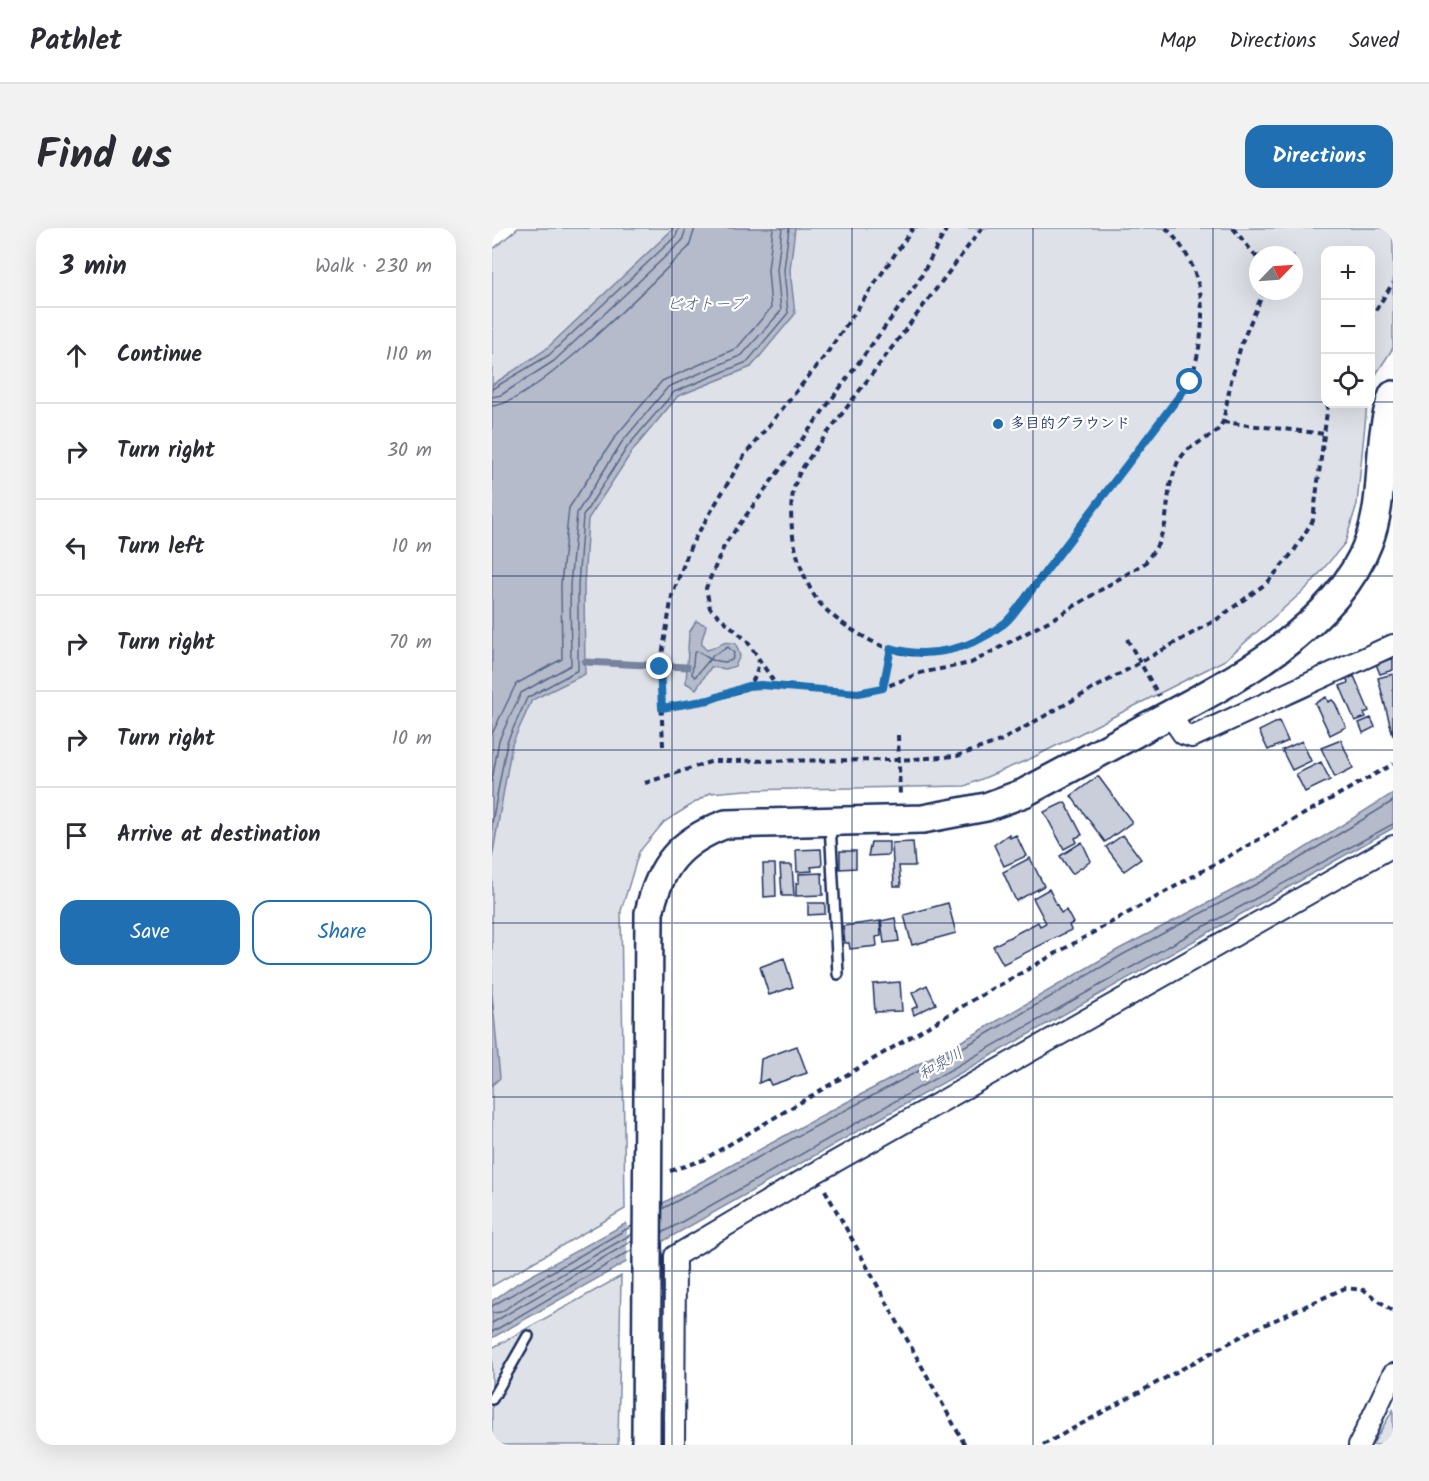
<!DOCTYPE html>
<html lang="en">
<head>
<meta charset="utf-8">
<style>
	body { margin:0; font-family:Kalam,"Klee One",sans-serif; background:#f2f2f3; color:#2b2b33 }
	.controls { position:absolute; right:18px; top:18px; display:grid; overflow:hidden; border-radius:12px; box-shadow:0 6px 24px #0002 }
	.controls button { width:54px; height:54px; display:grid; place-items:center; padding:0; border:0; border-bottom:2px solid #e1e1e2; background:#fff; color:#2b2b33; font:30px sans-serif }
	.compass { position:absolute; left:757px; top:18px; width:54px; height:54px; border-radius:50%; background:#fff; box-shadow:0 6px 24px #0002; rotate:65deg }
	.stop { position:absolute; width:18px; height:18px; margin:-14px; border:4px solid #1f6fb2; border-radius:50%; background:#fff }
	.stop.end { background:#1f6fb2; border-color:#fff; box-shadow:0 2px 6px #0008 }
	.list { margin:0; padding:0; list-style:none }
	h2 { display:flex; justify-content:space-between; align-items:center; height:78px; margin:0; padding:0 24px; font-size:26px }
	h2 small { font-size:20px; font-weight:400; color:#7c7c81 }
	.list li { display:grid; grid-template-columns:39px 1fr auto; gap:18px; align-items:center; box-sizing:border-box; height:96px; padding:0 24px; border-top:2px solid #e1e1e2 }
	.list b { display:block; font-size:22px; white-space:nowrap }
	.list em { font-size:20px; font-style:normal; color:#7c7c81 }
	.actions { display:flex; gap:12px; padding:18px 24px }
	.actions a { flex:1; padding:14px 0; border:2px solid #1f6fb2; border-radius:18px; text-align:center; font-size:21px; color:#1f6fb2 }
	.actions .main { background:#1f6fb2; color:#fff }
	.icon { flex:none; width:33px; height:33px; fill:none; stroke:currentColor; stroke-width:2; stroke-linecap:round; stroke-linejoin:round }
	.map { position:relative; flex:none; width:901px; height:1217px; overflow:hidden; border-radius:18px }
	header { display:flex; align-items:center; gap:36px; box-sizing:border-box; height:84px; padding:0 30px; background:#fff; border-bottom:2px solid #e1e1e2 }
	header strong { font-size:28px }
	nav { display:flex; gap:33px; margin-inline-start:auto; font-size:21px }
	.intro { display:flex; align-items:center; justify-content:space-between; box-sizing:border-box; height:144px; padding:0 36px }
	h1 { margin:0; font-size:42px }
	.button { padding:15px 27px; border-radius:18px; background:#1f6fb2; color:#fff; font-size:21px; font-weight:700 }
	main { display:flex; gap:36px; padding:0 36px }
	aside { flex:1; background:#fff; border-radius:18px; box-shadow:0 6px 24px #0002 }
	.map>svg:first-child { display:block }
	.green { fill:#dee1e7; stroke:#7c88a2; stroke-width:1.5; fill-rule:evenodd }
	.water { fill:#b5bbca; stroke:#77839f; stroke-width:1.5 }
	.pier { fill:#fff }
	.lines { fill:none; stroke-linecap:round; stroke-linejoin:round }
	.shore { stroke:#596789; stroke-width:1.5 }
	.stream { stroke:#77839f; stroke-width:7 }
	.building { fill:#caceda; stroke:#1b2f5e; stroke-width:1.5 }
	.lane-casing { stroke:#1b2f5e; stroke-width:14 }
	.street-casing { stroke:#1b2f5e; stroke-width:24 }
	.secondary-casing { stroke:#1b2f5e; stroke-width:32 }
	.path { stroke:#1b2f5e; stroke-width:4; stroke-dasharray:6 4.5; stroke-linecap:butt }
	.lane { stroke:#fff; stroke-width:9 }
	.street { stroke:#fff; stroke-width:20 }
	.secondary { stroke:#fff; stroke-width:27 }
	.route { stroke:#1f6fb2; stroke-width:8 }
	.grid { fill:none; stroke:#1b2f5e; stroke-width:1.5; stroke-opacity:0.55 }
	.poi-dot { fill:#1f6fb2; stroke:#fff; stroke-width:2 }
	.labels { text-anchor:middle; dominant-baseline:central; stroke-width:4.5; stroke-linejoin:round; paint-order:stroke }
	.poi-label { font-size:15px; font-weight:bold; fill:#1b2f5e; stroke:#fff; text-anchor:start }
	.water-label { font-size:16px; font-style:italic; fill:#49597e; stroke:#fff }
</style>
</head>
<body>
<header>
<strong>Pathlet</strong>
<nav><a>Map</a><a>Directions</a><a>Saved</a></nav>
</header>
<div class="intro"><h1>Find us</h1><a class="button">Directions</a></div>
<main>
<aside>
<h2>3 min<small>Walk · 230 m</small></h2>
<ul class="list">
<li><svg class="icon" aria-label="ahead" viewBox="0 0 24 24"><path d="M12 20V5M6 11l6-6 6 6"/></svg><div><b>Continue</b></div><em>110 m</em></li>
<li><svg class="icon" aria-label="right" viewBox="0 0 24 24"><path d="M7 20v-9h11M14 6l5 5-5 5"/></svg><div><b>Turn right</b></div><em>30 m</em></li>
<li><svg class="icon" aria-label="left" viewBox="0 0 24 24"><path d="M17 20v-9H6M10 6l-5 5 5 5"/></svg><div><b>Turn left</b></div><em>10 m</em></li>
<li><svg class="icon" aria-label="right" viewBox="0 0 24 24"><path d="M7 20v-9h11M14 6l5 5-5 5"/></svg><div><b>Turn right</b></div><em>70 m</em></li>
<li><svg class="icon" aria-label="right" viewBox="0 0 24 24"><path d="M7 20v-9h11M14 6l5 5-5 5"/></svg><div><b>Turn right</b></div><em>10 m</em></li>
<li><svg class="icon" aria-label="arrive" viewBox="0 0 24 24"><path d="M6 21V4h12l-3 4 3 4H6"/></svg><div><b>Arrive at destination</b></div></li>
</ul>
<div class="actions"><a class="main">Save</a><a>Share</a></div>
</aside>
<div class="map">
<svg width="901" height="1217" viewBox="0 0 901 1217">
	<rect width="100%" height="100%" fill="#fff"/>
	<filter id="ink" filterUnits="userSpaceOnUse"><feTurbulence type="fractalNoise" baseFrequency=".0167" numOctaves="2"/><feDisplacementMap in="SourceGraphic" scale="12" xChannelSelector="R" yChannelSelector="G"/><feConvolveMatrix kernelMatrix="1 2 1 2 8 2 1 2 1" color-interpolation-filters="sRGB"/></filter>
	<g filter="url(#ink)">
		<path class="green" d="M 26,0 L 901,0 L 901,120 L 879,154 L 878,22 L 834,22 L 834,176 L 875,176 L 865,276 L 853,315 L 817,358 L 733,432 L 540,530 L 473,558 L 254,562 L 218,565 L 172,594 L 147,624 L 129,683 L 133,981 L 0,1058 L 0,22 ZM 766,27 L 802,27 L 802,63 L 766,63 Z
			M 129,1048 L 126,1217 L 0,1217 L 0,1120 Z
			M 901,1182 L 901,1217 L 880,1217 Z"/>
		<path class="water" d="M 182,0 L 303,0 L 298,42 L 303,86 L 259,139 L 186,168 L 141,222 L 96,291 L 92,357 L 93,446 L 40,472 L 20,516 L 0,630 L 0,157 L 53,122 Z
			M 204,393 L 214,397 C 213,408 204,415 215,422 C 228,419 231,411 244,416 L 248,428 L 243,438 L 234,441 L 219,439 L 204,461 L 194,455 L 197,405 Z
			M 901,565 L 901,600 L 0,1110 L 0,1073 L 26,1055 L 325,890 L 483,806 L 627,721 L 770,647 Z
			M 0,766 L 8,850 L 0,857 Z"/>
		<path class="pier" d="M 169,972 L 168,1016 L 135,1035 L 135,991 Z"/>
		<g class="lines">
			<path class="shore" d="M 0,161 L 57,127 L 184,8 L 187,0
				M 0,169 L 9,167 L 62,133 L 190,13 L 194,0
				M 0,178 C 41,177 163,51 197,19 L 203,0
				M 236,419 L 242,425 L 240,432 L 233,434 L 219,432 L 220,428 Z
				M 205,423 L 218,431 L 203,449 L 200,446 L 202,425 Z
				M 0,506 L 24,456 L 70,431 L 69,356 L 77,280 L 123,209 L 170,153 L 245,120 L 279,80 L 276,42 L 281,0
				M 0,553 L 7,512 L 29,465 L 79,437 L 78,357 L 85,285 L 130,214 L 176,159 L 250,127 L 289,83 L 285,42 L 290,0
				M 0,595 L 15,514 L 35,470 L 86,442 L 86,357 L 91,288 L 136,218 L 182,164 L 255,134 L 296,85 L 292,42 L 297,0
				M 170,981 L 486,811 L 630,727 L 772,652 L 901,573
				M 170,1005 L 700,705 L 901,596
				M 0,1078 L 140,998
				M 0,1085 L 9,1084 L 34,1067 L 140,1006
				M 0,1095 L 140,1013
				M 0,1104 L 140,1022"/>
			<path class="stream" d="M 93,434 L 195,439"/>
		</g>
		<path class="building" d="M 901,430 L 901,442 L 888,446 L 884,436 Z
			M 901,446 L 901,508 L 886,450 Z
			M 862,448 L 877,483 L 872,485 L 874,489 L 863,493 L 848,458 L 856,455 L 855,451 Z
			M 834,469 L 836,474 L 840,472 L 843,475 L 854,499 L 838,507 L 823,475 Z
			M 879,490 L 883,499 L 871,505 L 867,495 Z
			M 787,493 L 796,513 L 776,522 L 767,503 Z
			M 849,512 L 861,540 L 843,549 L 829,520 Z
			M 810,513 L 819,533 L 800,542 L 790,522 Z
			M 829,534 L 838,552 L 813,564 L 804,546 Z
			M 606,548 L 640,594 L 613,614 L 579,568 Z
			M 573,574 L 590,607 L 583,610 L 585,614 L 572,621 L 552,584 Z
			M 517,606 L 518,610 L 524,607 L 534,628 L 512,638 L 502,617 Z
			M 631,607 L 649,631 L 632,643 L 614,619 Z
			M 379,614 L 397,614 L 397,627 L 376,628 Z
			M 421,614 L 423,638 L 407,638 L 409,658 L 402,658 L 400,615 Z
			M 590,614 L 599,633 L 580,646 L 568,628 Z
			M 329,621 L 330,638 L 319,639 L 320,643 L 305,644 L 304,622 Z
			M 348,623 L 364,623 L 364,640 L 348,641 Z
			M 538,630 L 552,658 L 524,673 L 511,644 Z
			M 271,636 L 283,636 L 284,668 L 272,669 Z
			M 288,637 L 300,637 L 302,668 L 290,668 Z
			M 330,645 L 331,667 L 304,668 L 304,655 L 307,655 L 307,646 Z
			M 557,661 L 569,685 L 574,682 L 581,695 L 577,697 L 579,702 L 511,736 L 501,718 L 546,694 L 548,698 L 554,695 L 541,670 Z
			M 316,675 L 333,675 L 333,686 L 316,687 Z
			M 456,675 L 464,705 L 420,717 L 412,687 Z
			M 403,690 L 407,713 L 392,715 L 389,693 Z
			M 388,693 L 389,708 L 384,709 L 385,718 L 358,721 L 357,715 L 353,715 L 351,698 Z
			M 292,730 L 301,759 L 277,767 L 268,739 Z
			M 408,754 L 410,783 L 383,784 L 381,756 Z
			M 435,757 L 444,776 L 422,787 L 420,781 L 426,778 L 420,765 Z
			M 305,818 L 315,845 L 279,857 L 276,851 L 267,855 L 269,831 Z"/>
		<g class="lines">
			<g class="lane-casing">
				<path id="lane" d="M 338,596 L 346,746
					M 0,1171 L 36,1108"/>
			</g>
			<g class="street-casing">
				<path id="street" d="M 678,487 L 691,506 L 700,509 L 901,417
					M 182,1217 L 183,1028 L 323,945 L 901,618
					M 867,1217 L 901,1146"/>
			</g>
			<g class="secondary-casing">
				<path id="secondary" d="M 154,1217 L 157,685 C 168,637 188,613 234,596 L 431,591 L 494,579 L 532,565 C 573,543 615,521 656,498 C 734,457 843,402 876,315 C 895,267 883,215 901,167"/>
			</g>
			<path class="path" d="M 455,0 L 426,54 L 233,316 L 214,360 L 218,380 L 255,413 L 284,457 L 366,465 L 391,460 L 428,445 L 479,435 L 566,388 L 653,335 L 666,316 L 673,297 L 678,257 L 686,233 L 695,222 L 724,204 L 731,194 L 739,153 L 750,114 L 772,63
				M 490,0 L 322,223 C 317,231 311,238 307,246 C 290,282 303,338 324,370 C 335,386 356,400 374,410 C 386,417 406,426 421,426 C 455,427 482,414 511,397 L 698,155 C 716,98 718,45 674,0
				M 741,0 L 766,31
				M 878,91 L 901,55
				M 731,194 L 833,206
				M 635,411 L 667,468
				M 257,458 L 284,457
				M 391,459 L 399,420
				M 170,480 C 190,475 242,470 257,457 C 264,451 266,440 267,431
				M 406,507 L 408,568
				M 171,518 L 168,439 L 180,368 L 199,317 L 252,228 L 333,128 L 421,0
				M 153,555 L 221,533 L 406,532 L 465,528 L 508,513 L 724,392 L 776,354 L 802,323 L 821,292 L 836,176
				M 178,943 L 211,932 L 481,772 L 901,536
				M 333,962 L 473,1217
				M 551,1217 L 759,1103 L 853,1060 L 872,1062 L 901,1083"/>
			<use href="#lane" class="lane"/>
			<use href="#street" class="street"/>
			<use href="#secondary" class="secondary"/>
		</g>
	</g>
	<g class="lines" filter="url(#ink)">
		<path class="route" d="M 168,439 L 170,480 L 217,472 L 256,458 L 269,457 L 366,465 L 391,460 L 399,420 C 436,432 480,421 510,397 C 518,392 523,383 529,376 L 698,154"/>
	</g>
	<path class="grid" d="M 180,0 L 180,1217M 360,0 L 360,1217M 541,0 L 541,1217M 721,0 L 721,1217M 0,174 L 834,174M 878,174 L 901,174M 0,348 L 901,348M 0,522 L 901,522M 0,695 L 901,695M 0,869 L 901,869M 0,1043 L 901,1043"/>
	<circle class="poi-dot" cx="506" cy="196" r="6"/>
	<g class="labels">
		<g class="poi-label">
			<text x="518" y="196">多目的グラウンド</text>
		</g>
		<g class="water-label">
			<text x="214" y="76">ビオトープ</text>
			<text transform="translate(449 836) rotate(-30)">和泉川</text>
		</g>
	</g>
</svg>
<div class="controls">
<button>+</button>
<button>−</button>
<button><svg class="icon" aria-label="locate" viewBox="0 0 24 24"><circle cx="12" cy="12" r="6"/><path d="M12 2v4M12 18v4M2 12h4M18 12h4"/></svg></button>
</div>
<svg class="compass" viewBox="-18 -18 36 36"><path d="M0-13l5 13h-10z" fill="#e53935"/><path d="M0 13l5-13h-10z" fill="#7c7c81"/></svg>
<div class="stop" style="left:698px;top:154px"></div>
<div class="stop end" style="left:168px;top:439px"></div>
</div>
</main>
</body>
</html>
